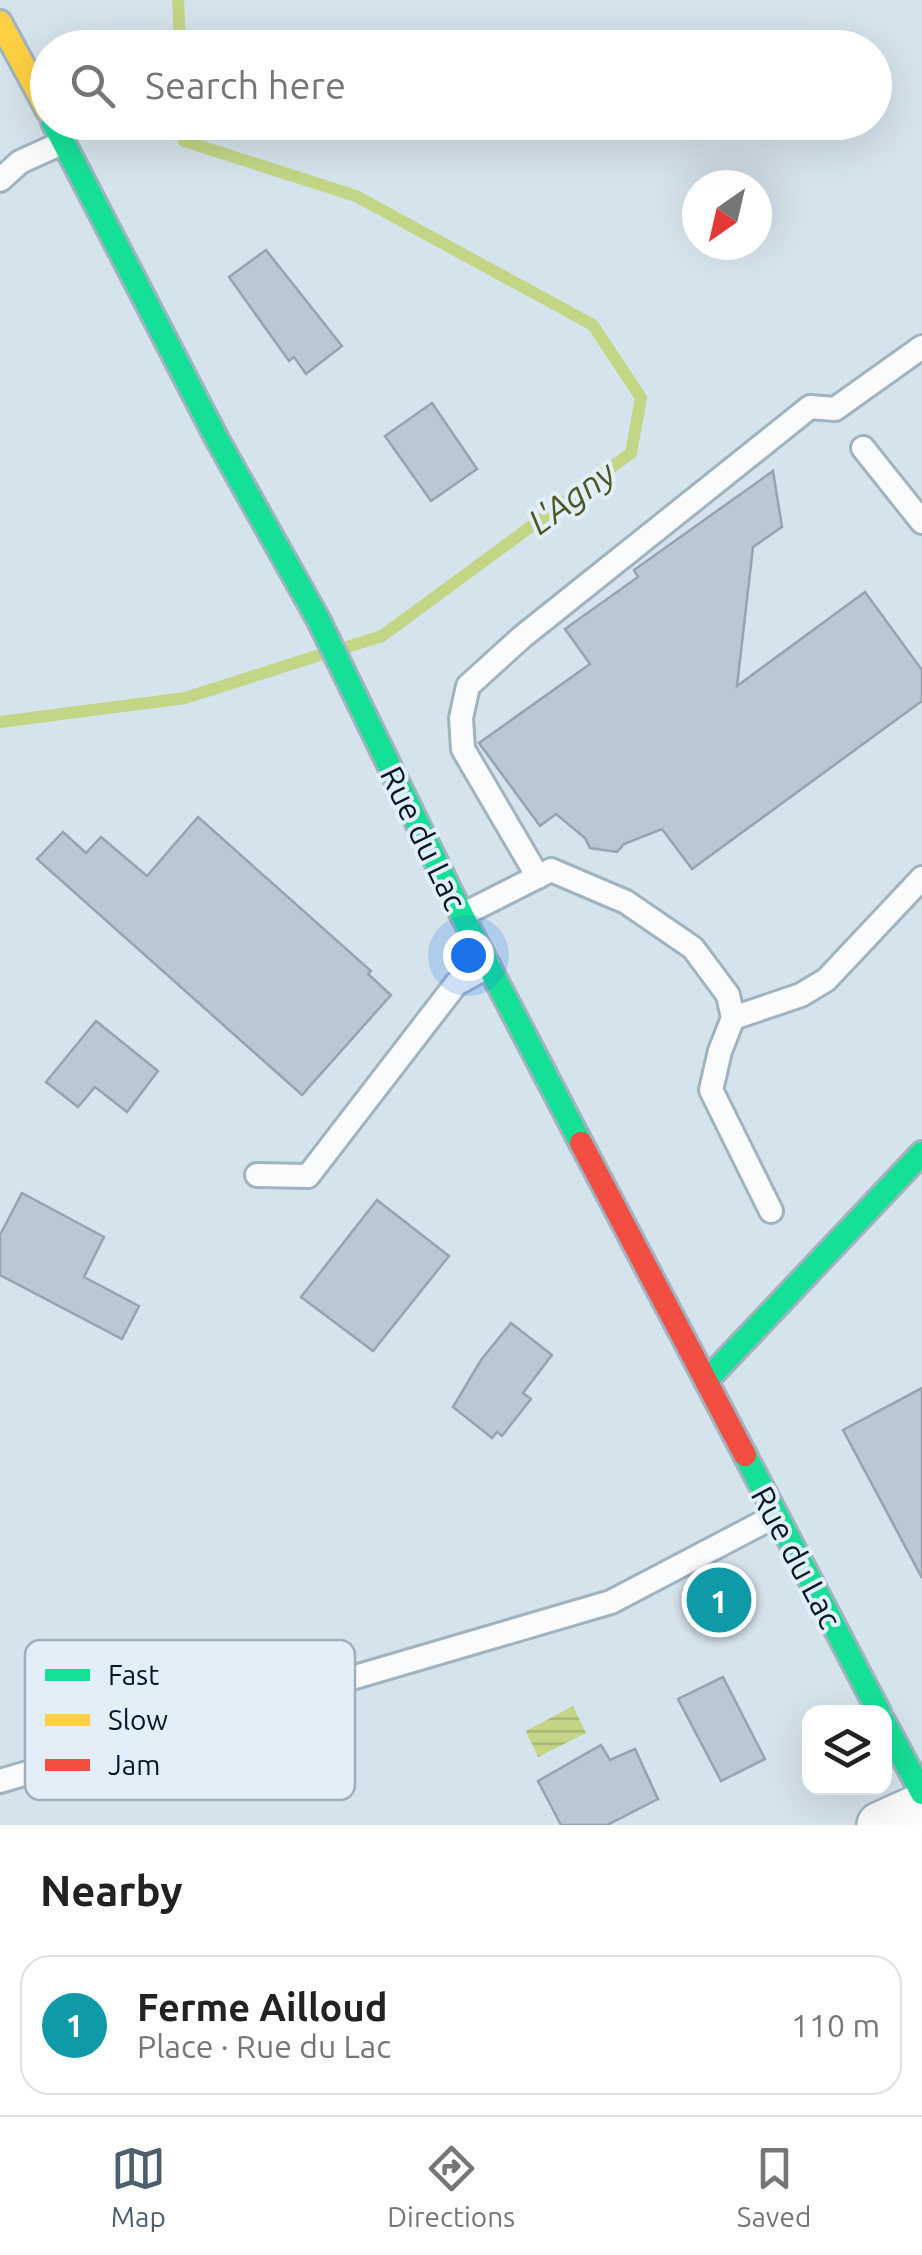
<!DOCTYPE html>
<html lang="en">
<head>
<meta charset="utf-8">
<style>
	body { margin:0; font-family:Ubuntu,sans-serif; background:#f6f6f6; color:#222 }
	.controls { position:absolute; right:30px; bottom:30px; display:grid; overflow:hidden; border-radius:20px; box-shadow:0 10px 40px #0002 }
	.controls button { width:90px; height:90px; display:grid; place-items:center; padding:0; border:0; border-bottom:2px solid #e0e0e0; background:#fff; color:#222; font:50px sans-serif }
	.compass { position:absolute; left:682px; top:170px; width:90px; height:90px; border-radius:50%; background:#fff; box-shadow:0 10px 40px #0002; rotate:214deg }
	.you { position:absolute; left:468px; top:955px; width:35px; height:35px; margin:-25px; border:8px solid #fff; border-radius:50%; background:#1a73e8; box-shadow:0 0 0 15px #1a73e833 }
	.badge { display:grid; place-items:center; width:65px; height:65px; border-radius:50%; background:#4b5f6c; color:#fff; font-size:32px; font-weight:700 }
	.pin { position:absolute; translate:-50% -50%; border:5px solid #fff; box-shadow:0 2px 10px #0006 }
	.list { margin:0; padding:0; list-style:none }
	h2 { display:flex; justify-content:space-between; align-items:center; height:130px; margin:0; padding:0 40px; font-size:42px }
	h2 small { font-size:32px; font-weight:400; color:#767676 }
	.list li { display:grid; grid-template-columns:65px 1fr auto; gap:30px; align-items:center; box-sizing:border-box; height:140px; margin:0 20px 20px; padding:0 20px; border:2px solid #e0e0e0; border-radius:30px }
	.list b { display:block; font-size:38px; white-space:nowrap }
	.list p { margin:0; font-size:32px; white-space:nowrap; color:#767676 }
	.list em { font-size:32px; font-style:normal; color:#767676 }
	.icon { flex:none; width:55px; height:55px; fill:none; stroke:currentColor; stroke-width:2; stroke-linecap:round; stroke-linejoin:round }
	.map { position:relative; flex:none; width:922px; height:1825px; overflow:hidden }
	.search { position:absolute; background:#fff; box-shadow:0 10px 40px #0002; left:30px; right:30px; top:30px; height:110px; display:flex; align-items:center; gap:25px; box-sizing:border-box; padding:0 35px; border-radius:55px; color:#767676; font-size:38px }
	.sheet { height:290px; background:#fff }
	nav { display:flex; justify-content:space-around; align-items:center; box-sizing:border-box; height:140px; border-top:2px solid #e0e0e0; background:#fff; font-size:28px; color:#767676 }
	nav a { display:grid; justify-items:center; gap:5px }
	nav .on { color:#4b5f6c }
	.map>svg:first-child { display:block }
	.water { fill:url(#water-rules) }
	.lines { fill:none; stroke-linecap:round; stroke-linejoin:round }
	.stream { stroke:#c3d686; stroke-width:12 }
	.building { fill:#bac7d5; stroke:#96a3b1; stroke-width:2.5 }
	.lane-casing { stroke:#a0b3bf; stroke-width:28 }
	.street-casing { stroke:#a0b3bf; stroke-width:50 }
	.fast-casing { stroke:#a0b3bf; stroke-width:28 }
	.slow-casing { stroke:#a0b3bf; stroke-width:28 }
	.jam-casing { stroke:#a0b3bf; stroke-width:28 }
	.lane { stroke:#f9fbfc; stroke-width:22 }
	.street { stroke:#f9fbfc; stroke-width:45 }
	.fast { stroke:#16e098; stroke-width:22 }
	.slow { stroke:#ffcf43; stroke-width:22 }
	.jam { stroke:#f24e42; stroke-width:22 }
	.labels { text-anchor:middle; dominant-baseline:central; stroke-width:8; stroke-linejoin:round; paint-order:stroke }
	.street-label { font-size:32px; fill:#001827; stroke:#e3eff8 }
	.water-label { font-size:35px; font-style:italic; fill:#4d5626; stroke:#e3eff8 }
	.key { fill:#e3eff8; stroke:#9faeb9; stroke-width:2.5 }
	.key-label { font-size:28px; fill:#001827 }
</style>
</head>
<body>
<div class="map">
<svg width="922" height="1825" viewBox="0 0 922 1825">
	<defs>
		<pattern id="water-rules" width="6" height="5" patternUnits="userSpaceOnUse" patternTransform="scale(2.5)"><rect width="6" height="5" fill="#c3d686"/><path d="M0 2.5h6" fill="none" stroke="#a6b774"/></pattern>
	</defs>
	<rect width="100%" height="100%" fill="#d5e3ec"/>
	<path class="water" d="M 573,1706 L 586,1733 L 538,1757 L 526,1731 Z"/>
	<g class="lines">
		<path class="stream" d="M 178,0 L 180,48
			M 183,122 L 184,141 L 356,196 L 593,325 L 641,398 L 631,453 L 382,636 L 347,647
			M 0,722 L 185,698 L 323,654"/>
	</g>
	<path class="building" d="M 266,250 L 342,346 L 306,374 L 294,357 L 289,361 L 229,277 Z
		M 432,403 L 477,469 L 431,501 L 385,436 Z
		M 773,471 L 782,527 L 753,547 L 737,686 L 865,592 L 922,670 L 922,701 L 692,869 L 662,829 L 624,844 L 617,852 L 590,848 L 585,838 L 556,814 L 540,826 L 479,743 L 590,664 L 565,629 L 638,577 L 634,570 Z
		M 198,817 L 371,971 L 368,974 L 391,995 L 302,1095 L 37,859 L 63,832 L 86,853 L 101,837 L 147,876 Z
		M 96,1021 L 158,1071 L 127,1112 L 95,1087 L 78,1107 L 46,1082 Z
		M 22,1193 L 104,1237 L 84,1277 L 139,1306 L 122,1339 L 0,1275 L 0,1235 Z
		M 377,1200 L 449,1256 L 373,1351 L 301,1297 Z
		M 511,1323 L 552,1355 L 523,1393 L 531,1399 L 502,1436 L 497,1432 L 492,1438 L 453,1407 L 481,1360 Z
		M 922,1388 L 922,1578 L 843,1430 Z
		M 723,1677 L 765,1759 L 721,1781 L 678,1699 Z
		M 601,1745 L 610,1760 L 635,1749 L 658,1799 L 607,1825 L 561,1825 L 538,1781 Z"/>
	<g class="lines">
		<g class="lane-casing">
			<path id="lane" d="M 0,180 L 20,162 L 64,142
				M 863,448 L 922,522
				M 538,877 L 463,749 L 461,718 L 468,686 L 522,637 L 810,407 L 835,409 L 922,347
				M 462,915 L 551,870 L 626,902 L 693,948 L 728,995 L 733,1018 L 720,1051 L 711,1090 L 771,1211
				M 733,1018 L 801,995 L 826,980 L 922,878
				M 257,1175 L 308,1176 L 456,984 L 489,966
				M 0,1781 L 611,1602 L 775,1516"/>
		</g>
		<g class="street-casing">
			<path id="street" d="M 880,1825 L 922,1806"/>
		</g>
		<g class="fast-casing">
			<path id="fast" d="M 53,122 L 217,439 L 318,619 L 462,915 L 581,1143
				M 706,1381 L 922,1153
				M 745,1455 L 879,1712
				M 884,1722 L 922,1793"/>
		</g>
		<g class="slow-casing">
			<path id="slow" d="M 0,22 L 48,111"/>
		</g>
		<g class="jam-casing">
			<path id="jam" d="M 581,1143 L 745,1455"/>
		</g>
		<use href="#lane" class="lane"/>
		<use href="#street" class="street"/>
		<use href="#fast" class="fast"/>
		<use href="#slow" class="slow"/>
		<use href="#jam" class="jam"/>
	</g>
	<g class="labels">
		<g class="street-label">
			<text transform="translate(424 838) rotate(64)">Rue du Lac</text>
			<text transform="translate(797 1557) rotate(62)">Rue du Lac</text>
		</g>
		<g class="water-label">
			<text transform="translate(571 497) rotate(-36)">L'Agny</text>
		</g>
	</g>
	<rect x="25" y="1640" width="330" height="160" rx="15" class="key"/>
	<rect x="45" y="1669" width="45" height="12" fill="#16e098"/>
	<rect x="45" y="1714" width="45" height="12" fill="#ffcf43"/>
	<rect x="45" y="1759" width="45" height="12" fill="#f24e42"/>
	<g class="key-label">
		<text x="108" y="1685">Fast</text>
		<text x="108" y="1730">Slow</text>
		<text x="108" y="1775">Jam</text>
	</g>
</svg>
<div class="controls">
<button><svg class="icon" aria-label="layers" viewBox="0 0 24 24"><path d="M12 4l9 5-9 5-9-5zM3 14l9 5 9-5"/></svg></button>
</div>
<svg class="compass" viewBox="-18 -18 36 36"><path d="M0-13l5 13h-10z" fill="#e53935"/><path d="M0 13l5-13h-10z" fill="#767676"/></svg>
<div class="you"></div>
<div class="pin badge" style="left:719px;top:1600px;background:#0f9aa8">1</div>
<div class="search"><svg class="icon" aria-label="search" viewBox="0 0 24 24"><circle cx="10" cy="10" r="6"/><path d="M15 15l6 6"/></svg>Search here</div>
</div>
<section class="sheet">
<h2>Nearby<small></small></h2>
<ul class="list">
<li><span class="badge" style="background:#0f9aa8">1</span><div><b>Ferme Ailloud</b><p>Place · Rue du Lac</p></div><em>110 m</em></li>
</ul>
</section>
<nav>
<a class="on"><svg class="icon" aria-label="map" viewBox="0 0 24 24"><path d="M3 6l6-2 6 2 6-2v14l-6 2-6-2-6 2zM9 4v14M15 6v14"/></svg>Map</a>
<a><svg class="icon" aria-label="directions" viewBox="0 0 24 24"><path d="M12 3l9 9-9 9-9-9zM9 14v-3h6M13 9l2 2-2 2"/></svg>Directions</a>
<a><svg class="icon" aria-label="saved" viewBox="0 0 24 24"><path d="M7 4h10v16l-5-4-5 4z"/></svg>Saved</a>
</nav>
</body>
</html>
